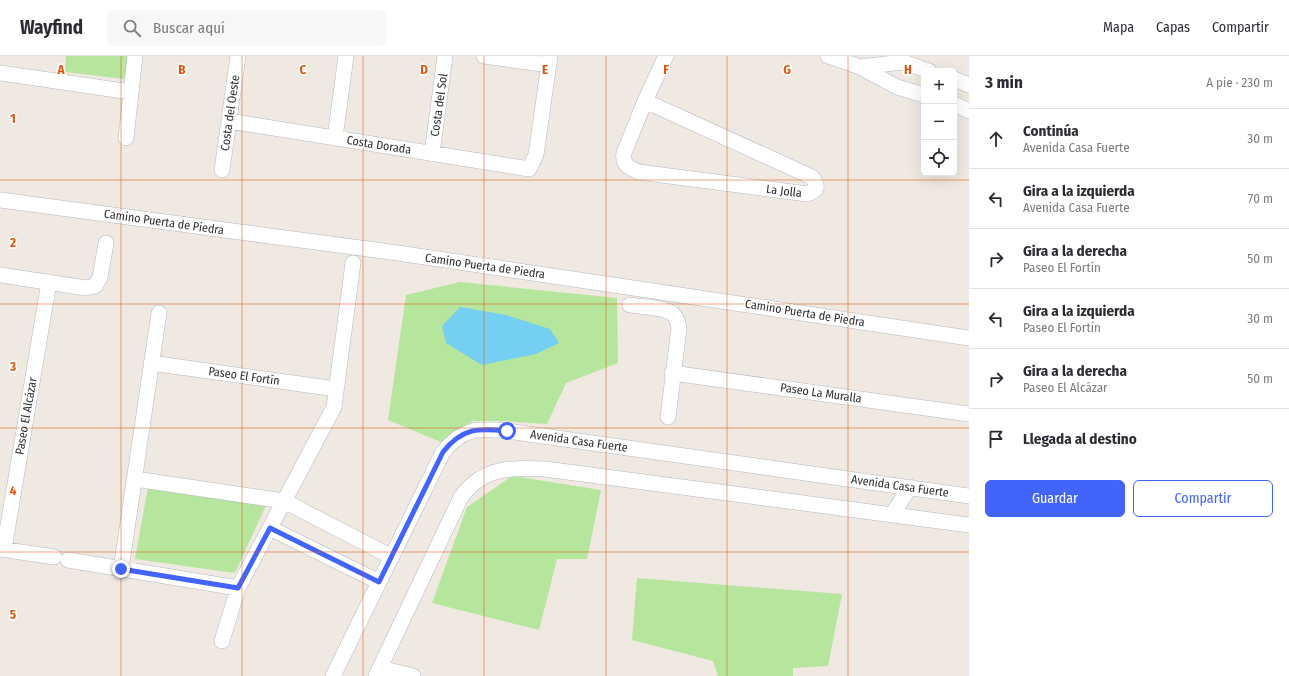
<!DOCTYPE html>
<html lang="es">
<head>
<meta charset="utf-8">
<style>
	body { margin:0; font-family:"Fira Sans Condensed",sans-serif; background:#f7f7f7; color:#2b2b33 }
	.controls { position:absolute; right:12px; top:12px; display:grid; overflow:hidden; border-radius:6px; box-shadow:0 4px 16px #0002 }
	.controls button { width:36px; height:36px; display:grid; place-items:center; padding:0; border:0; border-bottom:1px solid #e1e1e2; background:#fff; color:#2b2b33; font:20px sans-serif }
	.stop { position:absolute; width:12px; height:12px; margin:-9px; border:3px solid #4264fb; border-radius:50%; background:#fff }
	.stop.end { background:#4264fb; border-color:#fff; box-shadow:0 1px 4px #0008 }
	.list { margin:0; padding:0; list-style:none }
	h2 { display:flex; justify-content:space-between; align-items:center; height:52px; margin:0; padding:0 16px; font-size:17px }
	h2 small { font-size:13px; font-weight:400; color:#7c7c81 }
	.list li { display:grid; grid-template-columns:26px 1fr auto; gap:12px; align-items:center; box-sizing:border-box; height:60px; padding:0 16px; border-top:1px solid #e1e1e2 }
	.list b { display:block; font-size:15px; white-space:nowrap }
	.list p { margin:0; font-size:13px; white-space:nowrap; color:#7c7c81 }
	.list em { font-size:13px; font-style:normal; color:#7c7c81 }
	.actions { display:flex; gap:8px; padding:12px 16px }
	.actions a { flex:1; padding:9px 0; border:1px solid #4264fb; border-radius:6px; text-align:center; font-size:14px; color:#4264fb }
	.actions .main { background:#4264fb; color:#fff }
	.icon { flex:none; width:22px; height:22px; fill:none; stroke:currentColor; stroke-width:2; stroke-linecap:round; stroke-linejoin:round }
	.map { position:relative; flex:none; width:969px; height:620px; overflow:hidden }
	header { display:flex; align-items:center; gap:24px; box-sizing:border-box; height:56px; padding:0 20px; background:#fff; border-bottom:1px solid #e1e1e2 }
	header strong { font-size:19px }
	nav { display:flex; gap:22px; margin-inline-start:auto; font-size:14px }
	.search { width:280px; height:36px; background:#f7f7f7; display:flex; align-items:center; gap:10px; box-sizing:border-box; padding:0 14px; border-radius:6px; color:#7c7c81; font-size:15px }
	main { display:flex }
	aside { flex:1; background:#fff }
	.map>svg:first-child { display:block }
	.green { fill:#b6e59e }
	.water { fill:#75cff0 }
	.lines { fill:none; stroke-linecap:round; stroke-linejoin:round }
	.minor-casing { stroke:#b4b7c1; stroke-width:16 }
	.minor { stroke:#fff; stroke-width:15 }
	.route { stroke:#4264fb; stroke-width:5 }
	.grid { fill:none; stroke:#df570e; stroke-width:1; stroke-opacity:0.55 }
	.labels { text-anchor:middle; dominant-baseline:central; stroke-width:3; stroke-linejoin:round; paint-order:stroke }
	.street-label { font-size:12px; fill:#2e2e2e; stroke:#fff }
	.grid-label { font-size:13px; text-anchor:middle; font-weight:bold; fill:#df570e; stroke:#fff; stroke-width:3; stroke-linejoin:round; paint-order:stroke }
</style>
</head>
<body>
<header>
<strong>Wayfind</strong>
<div class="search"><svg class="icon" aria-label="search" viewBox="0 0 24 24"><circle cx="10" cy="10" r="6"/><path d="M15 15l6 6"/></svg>Buscar aquí</div>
<nav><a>Mapa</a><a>Capas</a><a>Compartir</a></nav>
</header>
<main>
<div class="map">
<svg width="969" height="620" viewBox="0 0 969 620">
	<rect width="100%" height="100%" fill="#efe9e1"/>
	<path class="green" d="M 66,0 L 128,0 L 124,23 L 65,16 Z
		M 460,226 L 617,242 L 618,307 L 566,327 L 547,368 L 501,365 L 472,365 L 441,386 L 388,364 L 406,239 Z
		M 512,420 L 601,434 L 587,503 L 557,503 L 539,574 L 432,547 L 467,451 Z
		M 148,431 L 267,447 L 235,517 L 135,503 Z
		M 637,522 L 842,538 L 828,610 L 793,612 L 793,620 L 718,620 L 713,605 L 632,584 Z"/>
	<path class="water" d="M 460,251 L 506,259 L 550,273 L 559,287 L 536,298 L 482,309 L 446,287 L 442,270 Z"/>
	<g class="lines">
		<g class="minor-casing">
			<path id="minor" d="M 484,0 L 549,9
				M 828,0 L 860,11 L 897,31 L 924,39
				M 860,11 L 903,6 L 929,15
				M 0,17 L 131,36
				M 954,23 L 969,29
				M 645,45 L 812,121 C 818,130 819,134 807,138 L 639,116 C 629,112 622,109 624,97 L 645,45 L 666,0
				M 954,48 L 969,55
				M 229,65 L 529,113 L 536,99 L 550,0
				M 126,82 L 135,0
				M 335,82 L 346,0
				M 432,98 L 445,0
				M 222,114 L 238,0
				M 0,144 L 398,197 L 969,282
				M 0,219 L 86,232 L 95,230 L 100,222 L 106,187
				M 630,249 C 640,251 666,251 673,258 C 677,262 678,266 679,272 L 668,361
				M 151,307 L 336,333
				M 672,317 L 969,358
				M 135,423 L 284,445 L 392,501
				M 892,459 L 910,431
				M 270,472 L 379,526
				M 0,493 L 54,501
				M 4,493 L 49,226
				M 68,504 L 238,532
				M 121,513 L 159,257
				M 222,585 L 238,532 L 334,351 L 353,207
				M 380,612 L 413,620
				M 333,620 L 443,396 C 463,372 477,372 507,375 L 969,440
				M 376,620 L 461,441 C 483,411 511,411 545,413 L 969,469"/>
		</g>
		<use href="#minor" class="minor"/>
	</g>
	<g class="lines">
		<path class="route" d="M 121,513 L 238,532 L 270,472 L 379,526 L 443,396 C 462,372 477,372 507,375"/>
	</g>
	<path class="grid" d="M 121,0 L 121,620M 242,0 L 242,620M 363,0 L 363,620M 484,0 L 484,620M 606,0 L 606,620M 727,0 L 727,620M 848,0 L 848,620M 0,124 L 969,124M 0,248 L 969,248M 0,372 L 969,372M 0,496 L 969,496"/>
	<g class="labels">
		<g class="street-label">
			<text transform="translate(439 49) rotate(-82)">Costa del Sol</text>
			<text transform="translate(230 57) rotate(-82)">Costa del Oeste</text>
			<text transform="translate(379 89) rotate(9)">Costa Dorada</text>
			<text transform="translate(784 135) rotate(7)">La Jolla</text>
			<text transform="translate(164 166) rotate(8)">Camino Puerta de Piedra</text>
			<text transform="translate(485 210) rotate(8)">Camino Puerta de Piedra</text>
			<text transform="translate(805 257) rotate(9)">Camino Puerta de Piedra</text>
			<text transform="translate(244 320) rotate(8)">Paseo El Fortín</text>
			<text transform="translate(821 337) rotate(8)">Paseo La Muralla</text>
			<text transform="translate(26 360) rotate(-80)">Paseo El Alcázar</text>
			<text transform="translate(579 385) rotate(8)">Avenida Casa Fuerte</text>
			<text transform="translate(900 430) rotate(8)">Avenida Casa Fuerte</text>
		</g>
	</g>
	<g class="grid-label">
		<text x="61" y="18">A</text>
		<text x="182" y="18">B</text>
		<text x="303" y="18">C</text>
		<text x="424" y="18">D</text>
		<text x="545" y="18">E</text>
		<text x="666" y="18">F</text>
		<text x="787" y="18">G</text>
		<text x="908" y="18">H</text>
		<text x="13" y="67">1</text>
		<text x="13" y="191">2</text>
		<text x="13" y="315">3</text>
		<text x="13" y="439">4</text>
		<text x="13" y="563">5</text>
	</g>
</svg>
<div class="controls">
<button>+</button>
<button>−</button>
<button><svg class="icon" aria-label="locate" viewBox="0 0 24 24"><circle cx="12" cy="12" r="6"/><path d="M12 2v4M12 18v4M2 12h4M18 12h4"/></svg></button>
</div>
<div class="stop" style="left:507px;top:375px"></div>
<div class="stop end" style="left:121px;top:513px"></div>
</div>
<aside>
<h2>3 min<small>A pie · 230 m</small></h2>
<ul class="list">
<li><svg class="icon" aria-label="ahead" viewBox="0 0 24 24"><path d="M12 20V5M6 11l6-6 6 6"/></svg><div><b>Continúa</b><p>Avenida Casa Fuerte</p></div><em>30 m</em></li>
<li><svg class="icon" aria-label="left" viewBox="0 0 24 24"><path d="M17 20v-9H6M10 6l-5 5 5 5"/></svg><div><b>Gira a la izquierda</b><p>Avenida Casa Fuerte</p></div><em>70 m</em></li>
<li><svg class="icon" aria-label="right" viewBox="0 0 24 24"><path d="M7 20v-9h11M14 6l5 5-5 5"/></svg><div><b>Gira a la derecha</b><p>Paseo El Fortín</p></div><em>50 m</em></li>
<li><svg class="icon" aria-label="left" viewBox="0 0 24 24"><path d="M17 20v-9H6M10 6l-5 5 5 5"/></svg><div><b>Gira a la izquierda</b><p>Paseo El Fortín</p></div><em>30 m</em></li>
<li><svg class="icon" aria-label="right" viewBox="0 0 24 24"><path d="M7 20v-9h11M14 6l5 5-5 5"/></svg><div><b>Gira a la derecha</b><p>Paseo El Alcázar</p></div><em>50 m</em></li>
<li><svg class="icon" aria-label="arrive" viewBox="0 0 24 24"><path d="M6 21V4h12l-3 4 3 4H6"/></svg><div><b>Llegada al destino</b></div></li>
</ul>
<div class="actions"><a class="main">Guardar</a><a>Compartir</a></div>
</aside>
</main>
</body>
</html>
